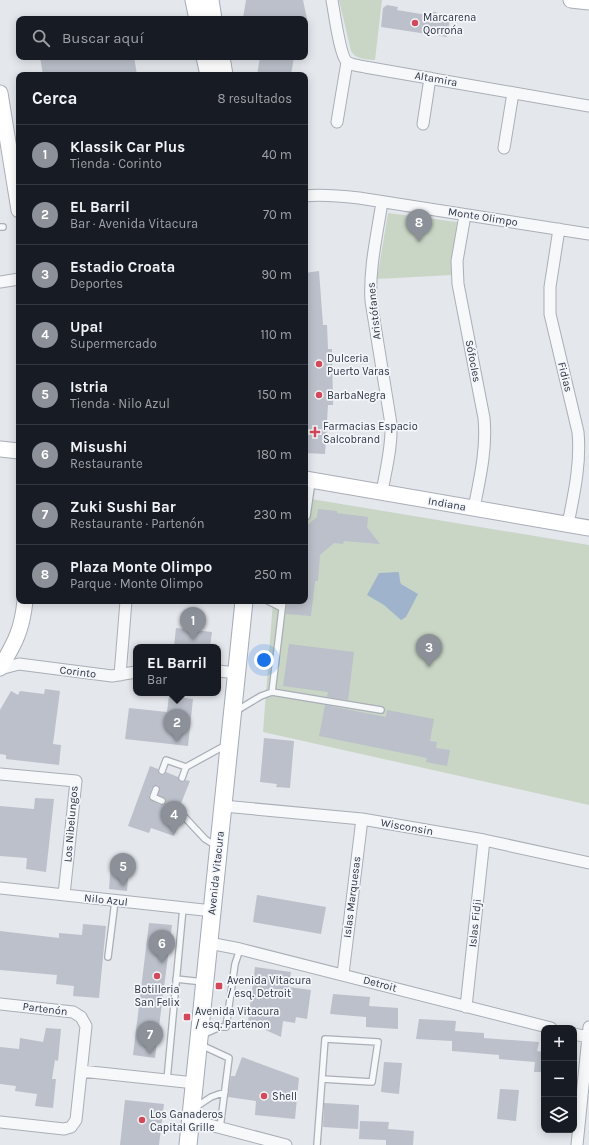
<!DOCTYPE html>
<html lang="es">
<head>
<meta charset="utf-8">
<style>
	body { margin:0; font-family:Karla,sans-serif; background:#242831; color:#f1f3f6 }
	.controls { position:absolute; right:12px; bottom:12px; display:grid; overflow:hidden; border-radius:8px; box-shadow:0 2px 10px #0003 }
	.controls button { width:36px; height:36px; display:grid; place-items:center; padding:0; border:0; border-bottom:1px solid #363941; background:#171b24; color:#f1f3f6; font:20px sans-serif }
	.you { position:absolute; left:264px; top:660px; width:14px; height:14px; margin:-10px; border:3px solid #fff; border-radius:50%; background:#1a73e8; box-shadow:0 0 0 6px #1a73e833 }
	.badge { display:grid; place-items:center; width:26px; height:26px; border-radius:50%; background:#8c9099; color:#fff; font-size:13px; font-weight:700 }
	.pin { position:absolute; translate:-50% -33px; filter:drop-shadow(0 1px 2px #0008) }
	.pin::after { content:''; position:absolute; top:21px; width:14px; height:12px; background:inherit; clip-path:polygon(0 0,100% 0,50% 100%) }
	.popup { position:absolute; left:133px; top:644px; width:88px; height:52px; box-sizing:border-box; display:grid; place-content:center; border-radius:8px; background:#171b24; filter:drop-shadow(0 1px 3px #0005); font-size:13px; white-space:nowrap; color:#9ea1a6 }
	.popup b { font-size:15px; color:#f1f3f6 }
	.popup::after { content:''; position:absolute; left:50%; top:100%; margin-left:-8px; border:8px solid transparent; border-top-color:#171b24 }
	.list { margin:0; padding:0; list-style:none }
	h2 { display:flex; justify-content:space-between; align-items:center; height:52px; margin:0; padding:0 16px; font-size:17px }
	h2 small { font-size:13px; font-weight:400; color:#9ea1a6 }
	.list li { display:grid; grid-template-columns:26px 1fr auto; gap:12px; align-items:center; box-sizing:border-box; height:60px; padding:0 16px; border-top:1px solid #363941 }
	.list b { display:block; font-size:15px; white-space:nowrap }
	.list p { margin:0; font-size:13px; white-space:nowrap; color:#9ea1a6 }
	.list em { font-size:13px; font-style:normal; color:#9ea1a6 }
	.icon { flex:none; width:22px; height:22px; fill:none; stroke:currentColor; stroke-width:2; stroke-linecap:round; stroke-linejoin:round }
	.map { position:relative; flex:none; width:589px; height:1145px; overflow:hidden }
	.search { position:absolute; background:#171b24; box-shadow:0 2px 10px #0003; left:16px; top:16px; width:292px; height:44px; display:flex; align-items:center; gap:10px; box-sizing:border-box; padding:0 14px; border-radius:8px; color:#9ea1a6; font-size:15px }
	.panel { position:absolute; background:#171b24; box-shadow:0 2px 10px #0003; left:16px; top:72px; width:292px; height:532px; border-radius:8px }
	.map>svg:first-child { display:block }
	.green { fill:#c9d6c5 }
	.water { fill:#9fb4cc }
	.building { fill:#bbc0ca; fill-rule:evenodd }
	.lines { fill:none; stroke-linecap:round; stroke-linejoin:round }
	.lane-casing { stroke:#a9aeb7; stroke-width:8 }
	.street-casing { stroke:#a9aeb7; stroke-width:13 }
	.secondary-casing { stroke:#a9aeb7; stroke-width:17 }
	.primary-casing { stroke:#a3abb8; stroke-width:19 }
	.lane { stroke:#f7f8fa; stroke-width:5.5 }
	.street { stroke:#f7f8fa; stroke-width:11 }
	.secondary { stroke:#fff; stroke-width:15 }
	.primary { stroke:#fff; stroke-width:17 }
	.poi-dot { fill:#d1495b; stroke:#f4f6f9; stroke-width:1.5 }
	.labels { text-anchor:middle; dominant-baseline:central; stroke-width:3.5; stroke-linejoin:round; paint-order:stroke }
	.poi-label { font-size:11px; fill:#2b3445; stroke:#f4f6f9; text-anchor:start }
	.street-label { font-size:11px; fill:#2b3445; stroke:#f4f6f9 }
</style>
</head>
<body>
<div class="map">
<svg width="589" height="1145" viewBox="0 0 589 1145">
	<rect width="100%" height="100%" fill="#e4e7ec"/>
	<path class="green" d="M 339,0 L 382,0 L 375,60 C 366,59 356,60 351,51 Z
		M 388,213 L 457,222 L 451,275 L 377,279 Z
		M 305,498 L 589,545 L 589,805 L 263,732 L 273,601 L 305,601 Z"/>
	<path class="water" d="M 398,572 L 399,573 L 400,581 L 401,584 L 418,594 L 406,617 L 401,620 L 384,605 L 367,595 L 379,573 Z"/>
	<path class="building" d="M 246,0 L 303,0 L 307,19 L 243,18 Z
		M 387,5 L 398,7 L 397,10 L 427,15 L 430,12 L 436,12 L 438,16 L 450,18 L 447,37 L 381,27 L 383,8 Z
		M 40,57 L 134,57 L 137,75 L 43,75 Z
		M 260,57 L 294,57 L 291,75 L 257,75 Z
		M 319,271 L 323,325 L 327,325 L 328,349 L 332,349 L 333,405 L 328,405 L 325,454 L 305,453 L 305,273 Z
		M 318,509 L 337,511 L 337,513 L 368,517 L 367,527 L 380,544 L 344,541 L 343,544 L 334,543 L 320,555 L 318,581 L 315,581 L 311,616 L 286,614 L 287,601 L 305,601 L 305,527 L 317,517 Z
		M 176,628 L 212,632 L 210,647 L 174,647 Z
		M 289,644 L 354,652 L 348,700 L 327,697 L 328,692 L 283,686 Z
		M 45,689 L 60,691 L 53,744 L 61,745 L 59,765 L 6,759 L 6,755 L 0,754 L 0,710 L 11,691 L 18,695 L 20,691 L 44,694 Z
		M 169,696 L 193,699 L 188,746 L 125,739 L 129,708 L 167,712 Z
		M 325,705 L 386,717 L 387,710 L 434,719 L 430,741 L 437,742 L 436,748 L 450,750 L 447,766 L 426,762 L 427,758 L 319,736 Z
		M 264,738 L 294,741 L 290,788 L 276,787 L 277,784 L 260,782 Z
		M 150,766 L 158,769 L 158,772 L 160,775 L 163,775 L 166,772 L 178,777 L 178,779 L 180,782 L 183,782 L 186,780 L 190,781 L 180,806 L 176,805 L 173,808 L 174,812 L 181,819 L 174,836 L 151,828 L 149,833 L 128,826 ZM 156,785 L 158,785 L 160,788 L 158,795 L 166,799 L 166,802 L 164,805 L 160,805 L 149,799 L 149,796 L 152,788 Z
		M 35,798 L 54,799 L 46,872 L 26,869 L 27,858 L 0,856 L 0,806 L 34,809 Z
		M 111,861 L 129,863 L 127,891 L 109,889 Z
		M 257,895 L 326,907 L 321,934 L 253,922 Z
		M 149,923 L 172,925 L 155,1058 L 133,1055 Z
		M 83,924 L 106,926 L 99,998 L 73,996 L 74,986 L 56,984 L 57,975 L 0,970 L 0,931 L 59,938 L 59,933 L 82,935 Z
		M 255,967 L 291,972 L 289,987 L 311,990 L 307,1019 L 296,1017 L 295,1023 L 283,1021 L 281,1037 L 248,1022 Z
		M 333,994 L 370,997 L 369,1006 L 398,1008 L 398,1029 L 366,1027 L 366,1017 L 330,1014 Z
		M 419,1019 L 456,1021 L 455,1031 L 484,1033 L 484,1038 L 539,1042 L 537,1051 L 544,1052 L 544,1072 L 534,1072 L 535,1062 L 499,1059 L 499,1055 L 452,1051 L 452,1041 L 416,1039 Z
		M 46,1028 L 61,1029 L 58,1061 L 55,1060 L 52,1079 L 56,1079 L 53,1108 L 35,1106 L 37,1094 L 15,1091 L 16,1086 L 0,1084 L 0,1047 L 19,1049 L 20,1038 L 43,1042 Z
		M 242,1057 L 299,1078 L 295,1119 L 255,1115 L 256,1101 L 228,1097 L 231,1076 L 235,1076 Z
		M 384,1062 L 402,1063 L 399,1094 L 381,1092 Z
		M 500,1089 L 519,1090 L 516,1121 L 497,1119 Z
		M 125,1100 L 164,1104 L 159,1145 L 120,1145 Z
		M 324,1103 L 359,1105 L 358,1129 L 323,1127 Z
		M 360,1121 L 389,1122 L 388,1129 L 414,1131 L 413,1145 L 386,1145 L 386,1140 L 359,1139 Z"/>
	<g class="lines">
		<g class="lane-casing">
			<path id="lane" d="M 0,227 L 3,227
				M 305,518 L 307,516 L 312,481
				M 268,601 L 282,608
				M 272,692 L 283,601
				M 236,711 L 261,696 L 272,692 L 381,710
				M 162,771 L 166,760 L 186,767
				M 182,778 L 186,767 L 226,745
				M 156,789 L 153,797 L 162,801
				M 177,809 L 205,839 L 216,846
				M 108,957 L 115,901
				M 176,979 L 204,982
				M 202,1035 L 220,1027 L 226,1027 L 235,964 L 240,949
				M 201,1045 L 229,1058 L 220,1128
				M 167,1080 L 183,908
				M 196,1107 L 211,1097 L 225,1092
				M 317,1145 L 325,1039 L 378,1042 L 372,1082 L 322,1079"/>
		</g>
		<g class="street-casing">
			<path id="street" d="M 332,0 C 334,11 340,56 347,62 C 351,65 360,66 365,67 L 589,106
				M 337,122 L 347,62
				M 423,124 L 430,78
				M 504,148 L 513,93
				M 305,196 C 323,194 341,196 359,198 L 589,234
				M 465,215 L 457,261 L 458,284 L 484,418 C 487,448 480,478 474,508
				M 559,229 L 550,287 L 550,314 L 578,432 C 581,463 574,494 568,524
				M 0,282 L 19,279
				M 382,492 C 386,469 392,447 391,424 L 371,301 C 369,268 377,235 382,202
				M 0,669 L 19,664 L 112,676 L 136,672
				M 218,671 L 237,673
				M 120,675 L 126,601
				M 0,774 L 76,781 L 64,895
				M 223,806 L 362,819 L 484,840 L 589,863
				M 0,888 L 213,911
				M 209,943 L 240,949 L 551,1028
				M 343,974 L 362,819
				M 0,1004 L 73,1012 L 81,1017 L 86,1026 L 76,1120 L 71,1127 L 64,1129 L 0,1122
				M 466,1007 L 484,840
				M 574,1034 L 588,1037
				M 81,1071 L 195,1083
				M 191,1120 L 286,1145
				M 577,1145 L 589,1027"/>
		</g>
		<g class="secondary-casing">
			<path id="secondary" d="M 571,0 L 589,2
				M 0,93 L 19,210
				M 0,449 L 19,451
				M 305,479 L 589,528
				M 0,668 C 15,643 22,630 25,601"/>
		</g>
		<g class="primary-casing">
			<path id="primary" d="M 194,0 L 198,19
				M 210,0 L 213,19
				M 205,57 L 209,75
				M 221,57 L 224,75
				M 188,1145 L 244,601"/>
		</g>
		<use href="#lane" class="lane"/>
		<use href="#street" class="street"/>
		<use href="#secondary" class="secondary"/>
		<use href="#primary" class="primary"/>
	</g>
	<g class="poi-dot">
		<circle cx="415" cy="23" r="4"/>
		<circle cx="319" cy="364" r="4"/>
		<circle cx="319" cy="395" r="4"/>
		<path d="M313 426h4v4h4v4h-4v4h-4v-4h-4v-4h4z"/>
		<circle cx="157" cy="976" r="4"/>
		<rect x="215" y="982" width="8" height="8" rx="2"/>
		<rect x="183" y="1013" width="8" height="8" rx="2"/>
		<circle cx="264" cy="1096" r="4"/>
		<circle cx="142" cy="1120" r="4"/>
	</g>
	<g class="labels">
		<g class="poi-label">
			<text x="423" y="17">Marcarena<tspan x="423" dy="13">Qorrońa</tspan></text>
			<text x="327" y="358">Dulceria<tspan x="327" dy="13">Puerto Varas</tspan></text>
			<text x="327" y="395">BarbaNegra</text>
			<text x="323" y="426">Farmacias Espacio<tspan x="323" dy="13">Salcobrand</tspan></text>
			<text x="227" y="980">Avenida Vitacura<tspan x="227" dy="13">/ esq. Detroit</tspan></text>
			<text x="157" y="989" text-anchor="middle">Botilleria<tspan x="157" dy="13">San Felix</tspan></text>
			<text x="195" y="1011">Avenida Vitacura<tspan x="195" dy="13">/ esq. Partenon</tspan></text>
			<text x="272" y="1096">Shell</text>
			<text x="150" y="1114">Los Ganaderos<tspan x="150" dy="13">Capital Grille</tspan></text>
		</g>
		<g class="street-label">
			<text transform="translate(436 79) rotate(10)">Altamira</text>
			<text transform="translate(483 217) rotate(9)">Monte Olimpo</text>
			<text transform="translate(374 311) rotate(-96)">Aristófanes</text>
			<text transform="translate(473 361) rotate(79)">Sófocles</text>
			<text transform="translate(565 377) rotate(76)">Fidias</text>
			<text transform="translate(447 504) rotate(10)">Indiana</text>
			<text transform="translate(78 672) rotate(7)">Corinto</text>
			<text transform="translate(71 824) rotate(-85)">Los Nibelungos</text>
			<text transform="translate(407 827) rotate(10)">Wisconsin</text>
			<text transform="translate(216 873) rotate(-84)">Avenida Vitacura</text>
			<text transform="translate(352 897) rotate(-83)">Islas Marquesas</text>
			<text transform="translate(106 900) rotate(6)">Nilo Azul</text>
			<text transform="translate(475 923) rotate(-84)">Islas Fidji</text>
			<text transform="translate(380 984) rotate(15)">Detroit</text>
			<text transform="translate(45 1009) rotate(7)">Partenón</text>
		</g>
	</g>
</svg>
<div class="controls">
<button>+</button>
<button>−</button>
<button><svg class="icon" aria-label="layers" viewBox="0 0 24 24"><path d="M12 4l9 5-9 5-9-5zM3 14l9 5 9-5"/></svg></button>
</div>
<div class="you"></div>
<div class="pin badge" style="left:193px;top:640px">1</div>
<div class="pin badge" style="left:177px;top:742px">2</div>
<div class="popup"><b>EL Barril</b>Bar</div>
<div class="pin badge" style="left:429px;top:667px">3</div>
<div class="pin badge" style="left:174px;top:834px">4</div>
<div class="pin badge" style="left:123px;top:886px">5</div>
<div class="pin badge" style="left:162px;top:963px">6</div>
<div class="pin badge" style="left:150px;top:1054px">7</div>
<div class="pin badge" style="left:419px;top:242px">8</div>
<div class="search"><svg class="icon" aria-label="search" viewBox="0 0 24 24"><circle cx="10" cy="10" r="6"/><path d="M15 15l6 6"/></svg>Buscar aquí</div>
<section class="panel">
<h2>Cerca<small>8 resultados</small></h2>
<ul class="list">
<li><span class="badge">1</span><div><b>Klassik Car Plus</b><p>Tienda · Corinto</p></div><em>40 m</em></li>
<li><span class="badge">2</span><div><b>EL Barril</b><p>Bar · Avenida Vitacura</p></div><em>70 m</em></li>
<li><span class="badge">3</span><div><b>Estadio Croata</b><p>Deportes</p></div><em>90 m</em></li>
<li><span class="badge">4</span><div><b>Upa!</b><p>Supermercado</p></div><em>110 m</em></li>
<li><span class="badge">5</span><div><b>Istria</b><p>Tienda · Nilo Azul</p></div><em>150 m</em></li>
<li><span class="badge">6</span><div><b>Misushi</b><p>Restaurante</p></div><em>180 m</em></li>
<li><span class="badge">7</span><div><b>Zuki Sushi Bar</b><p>Restaurante · Partenón</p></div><em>230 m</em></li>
<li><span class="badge">8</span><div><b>Plaza Monte Olimpo</b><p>Parque · Monte Olimpo</p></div><em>250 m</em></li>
</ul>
</section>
</div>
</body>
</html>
